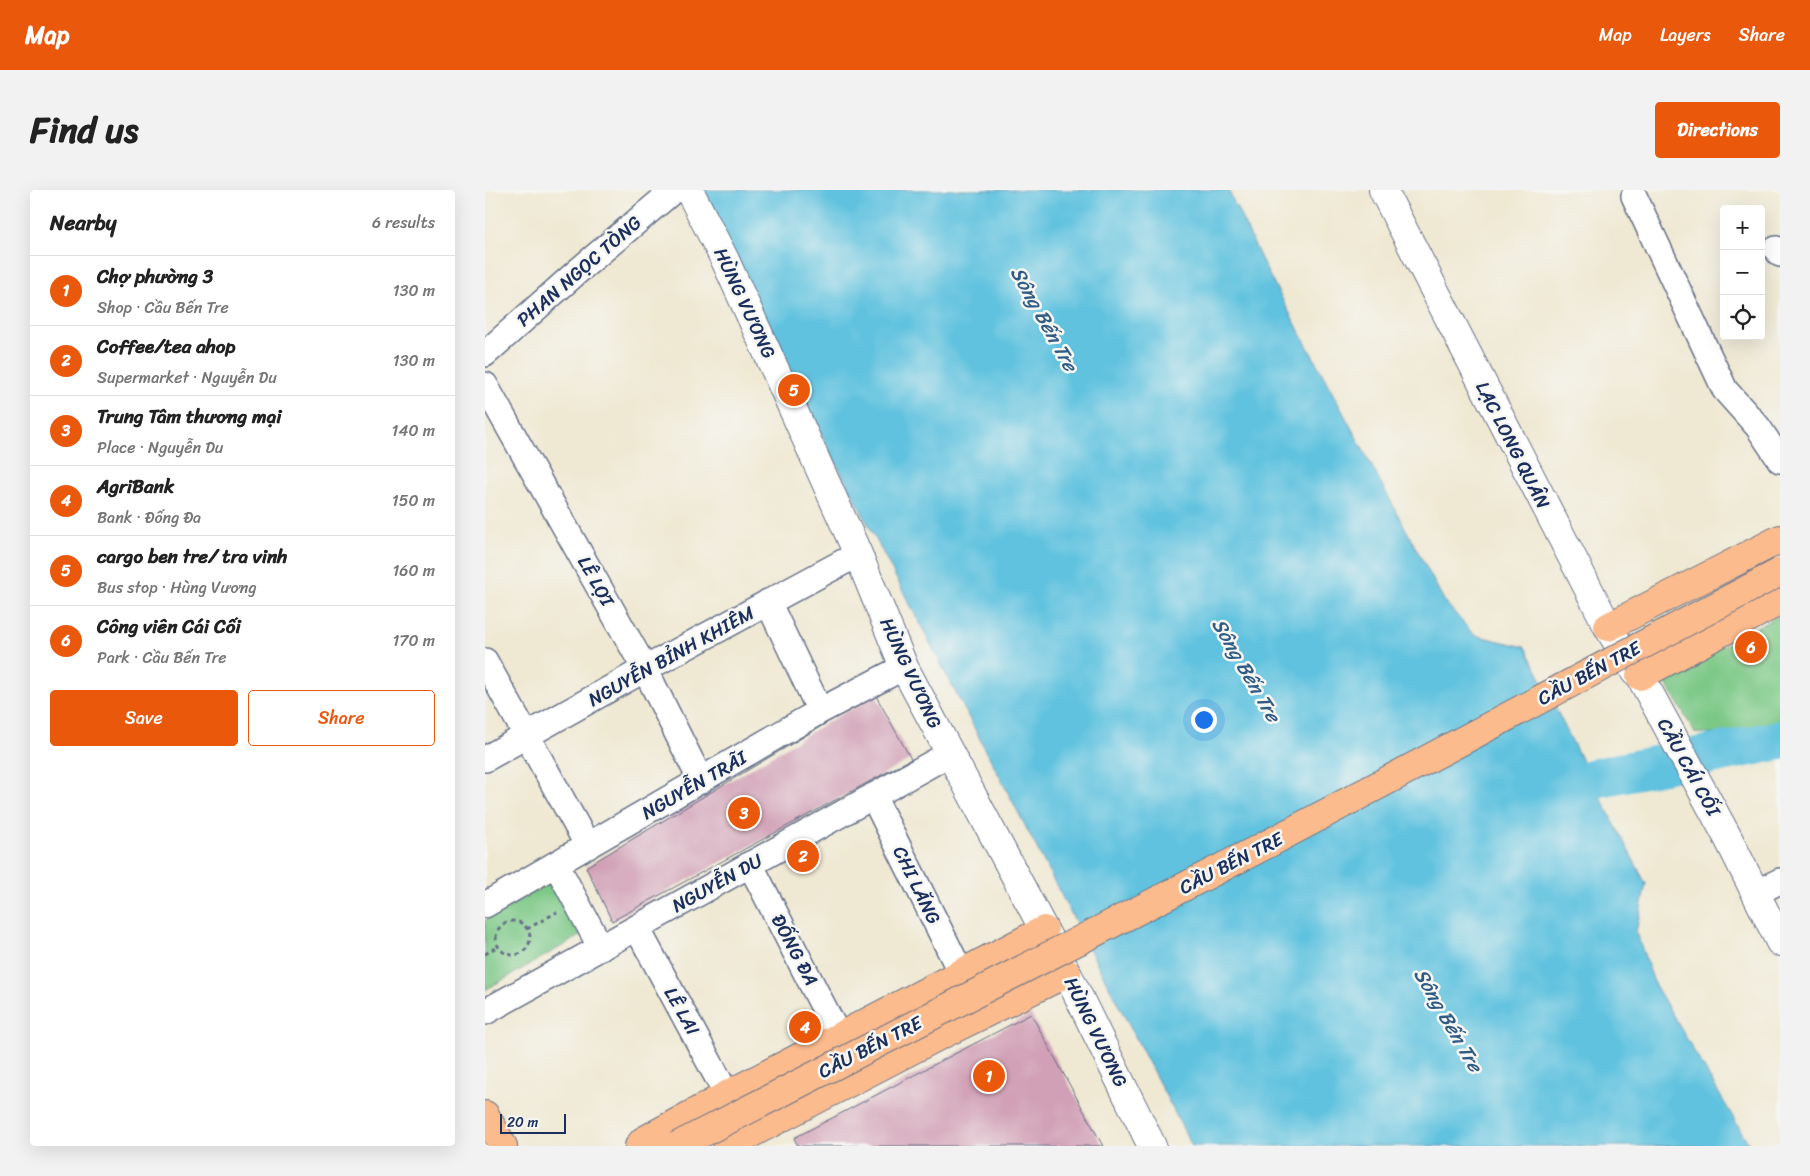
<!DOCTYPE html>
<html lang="en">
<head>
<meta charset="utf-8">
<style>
	body { margin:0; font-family:Sriracha,sans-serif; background:#f2f2f2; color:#222 }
	.controls { position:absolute; right:15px; top:15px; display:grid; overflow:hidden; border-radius:5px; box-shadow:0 5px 20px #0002 }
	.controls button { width:45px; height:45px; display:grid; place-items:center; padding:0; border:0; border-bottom:1px solid #e0e0e0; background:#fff; color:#222; font:25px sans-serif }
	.scale { position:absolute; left:15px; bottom:12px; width:66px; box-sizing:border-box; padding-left:5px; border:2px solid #1b2f5e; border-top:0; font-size:14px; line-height:18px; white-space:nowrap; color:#1b2f5e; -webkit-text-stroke:4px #f6f6f2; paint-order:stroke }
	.you { position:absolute; left:718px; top:529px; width:18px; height:18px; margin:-12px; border:4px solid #fff; border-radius:50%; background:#1a73e8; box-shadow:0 0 0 8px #1a73e833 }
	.badge { display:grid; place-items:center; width:32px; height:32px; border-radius:50%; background:#ea580c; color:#fff; font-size:16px; font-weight:700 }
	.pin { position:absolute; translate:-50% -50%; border:2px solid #fff; box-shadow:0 1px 5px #0006 }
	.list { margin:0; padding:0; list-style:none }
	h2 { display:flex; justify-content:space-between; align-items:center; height:65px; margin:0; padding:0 20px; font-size:21px }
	h2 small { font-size:16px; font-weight:400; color:#767676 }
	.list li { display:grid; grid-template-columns:32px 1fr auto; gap:15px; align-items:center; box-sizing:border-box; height:70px; padding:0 20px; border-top:1px solid #e0e0e0 }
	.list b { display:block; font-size:19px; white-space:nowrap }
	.list p { margin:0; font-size:16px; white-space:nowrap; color:#767676 }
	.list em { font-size:16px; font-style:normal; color:#767676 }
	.actions { display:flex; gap:10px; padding:15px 20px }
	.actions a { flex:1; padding:11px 0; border:1px solid #ea580c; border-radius:5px; text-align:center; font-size:18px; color:#ea580c }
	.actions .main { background:#ea580c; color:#fff }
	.icon { flex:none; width:28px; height:28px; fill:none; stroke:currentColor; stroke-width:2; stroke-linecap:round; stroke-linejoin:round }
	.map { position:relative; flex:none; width:1295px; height:956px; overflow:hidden; border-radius:5px }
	header { display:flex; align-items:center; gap:30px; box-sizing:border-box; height:70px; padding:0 25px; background:#ea580c; color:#fff }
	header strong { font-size:24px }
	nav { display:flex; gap:28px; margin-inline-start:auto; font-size:18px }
	.intro { display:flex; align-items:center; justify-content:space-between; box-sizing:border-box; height:120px; padding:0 30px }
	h1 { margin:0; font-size:35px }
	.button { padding:12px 22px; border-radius:5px; background:#ea580c; color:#fff; font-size:18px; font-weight:700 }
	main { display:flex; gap:30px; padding:0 30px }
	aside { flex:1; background:#fff; border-radius:5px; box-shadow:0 5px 20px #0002 }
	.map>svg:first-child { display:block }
	.green { fill:#7cc886; stroke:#4c7c72 }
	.water { fill:#60c2df; stroke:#3e789e }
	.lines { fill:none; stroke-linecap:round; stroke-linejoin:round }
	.river { stroke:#60c2df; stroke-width:40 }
	.building { fill:#d1a0b6 }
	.minor-casing { stroke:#657087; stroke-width:28 }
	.tertiary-casing { stroke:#657087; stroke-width:30 }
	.primary-casing { stroke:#657087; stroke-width:30 }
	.path { stroke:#657087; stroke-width:3; stroke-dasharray:4 4; stroke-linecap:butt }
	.minor { stroke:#fff; stroke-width:25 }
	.tertiary { stroke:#fff; stroke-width:28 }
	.primary { stroke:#fbbb8d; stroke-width:28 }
	.primary-bridge-casing { stroke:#657087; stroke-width:30; stroke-linecap:butt }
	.primary-bridge { stroke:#fbbb8d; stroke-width:28 }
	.labels { text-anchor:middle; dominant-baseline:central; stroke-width:5; stroke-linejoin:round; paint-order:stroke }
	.street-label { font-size:19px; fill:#1b2f5e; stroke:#f6f6f2 }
	.water-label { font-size:20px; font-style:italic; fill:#305b85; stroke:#f6f6f2 }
</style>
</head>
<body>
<header>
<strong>Map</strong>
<nav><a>Map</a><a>Layers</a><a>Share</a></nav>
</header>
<div class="intro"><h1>Find us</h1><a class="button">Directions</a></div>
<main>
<aside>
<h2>Nearby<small>6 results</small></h2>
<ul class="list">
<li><span class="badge">1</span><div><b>Chợ phường 3</b><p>Shop · Cầu Bến Tre</p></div><em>130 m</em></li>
<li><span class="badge">2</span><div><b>Coffee/tea ahop</b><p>Supermarket · Nguyễn Du</p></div><em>130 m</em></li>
<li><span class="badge">3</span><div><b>Trung Tâm thương mại</b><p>Place · Nguyễn Du</p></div><em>140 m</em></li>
<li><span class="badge">4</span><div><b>AgriBank</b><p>Bank · Đống Đa</p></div><em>150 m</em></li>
<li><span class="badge">5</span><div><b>cargo ben tre/ tra vinh</b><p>Bus stop · Hùng Vương</p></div><em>160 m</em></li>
<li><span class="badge">6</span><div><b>Công viên Cái Cối</b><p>Park · Cầu Bến Tre</p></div><em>170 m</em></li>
</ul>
<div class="actions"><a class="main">Save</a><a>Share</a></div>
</aside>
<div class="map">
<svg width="1295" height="956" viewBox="0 0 1295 956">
	<rect width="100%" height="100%" fill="#f6f6f2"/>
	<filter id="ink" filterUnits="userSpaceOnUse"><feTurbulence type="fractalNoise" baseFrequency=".02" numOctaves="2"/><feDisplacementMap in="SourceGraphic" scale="10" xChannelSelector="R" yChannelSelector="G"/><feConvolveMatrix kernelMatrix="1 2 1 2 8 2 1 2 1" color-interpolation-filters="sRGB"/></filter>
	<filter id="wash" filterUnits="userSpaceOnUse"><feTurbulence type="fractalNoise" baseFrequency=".0096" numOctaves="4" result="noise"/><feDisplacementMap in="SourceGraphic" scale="20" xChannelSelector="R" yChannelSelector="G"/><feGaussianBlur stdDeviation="1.12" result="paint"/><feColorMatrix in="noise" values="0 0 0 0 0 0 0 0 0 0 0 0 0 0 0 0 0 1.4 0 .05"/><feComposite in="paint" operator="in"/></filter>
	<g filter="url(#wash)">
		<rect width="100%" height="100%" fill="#efe8d2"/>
		<path class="green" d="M 1295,425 L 1295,534 L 1244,545 L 1210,543 L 1178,488 Z
			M 70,690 L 100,743 L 0,800 L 0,730 Z"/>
		<path class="water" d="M 209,0 L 743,0 L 782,81 L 960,412 L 989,445 L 1040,457 L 1106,589 L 1161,694 L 1151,742 L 1170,795 L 1265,956 L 707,956 Z"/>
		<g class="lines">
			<path class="river" d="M 1106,589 L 1295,550"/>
		</g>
		<g id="blocks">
			<path class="building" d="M 390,504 L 426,569 L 127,731 L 101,677 Z
				M 546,824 L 618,956 L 313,956 L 309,948 Z"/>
		</g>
	</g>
	<g filter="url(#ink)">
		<use href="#blocks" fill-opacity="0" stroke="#657087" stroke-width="1"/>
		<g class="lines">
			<g class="minor-casing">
				<path id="minor" d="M 1149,6 L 1240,200 L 1273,237 L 1295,270
					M 1291,59 L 1295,64
					M 0,164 L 93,81 L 189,0
					M 0,195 L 160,479 L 216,591
					M 283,412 L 335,521
					M 0,471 L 103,656
					M 0,569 L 160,479 L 373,364
					M 388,606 L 476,783
					M 71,674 L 116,758
					M 265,674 L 354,847
					M 1270,703 L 1295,691
					M 0,715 L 335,521 L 419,477
					M 152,738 L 242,905
					M 0,822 L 464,564"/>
			</g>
			<g class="tertiary-casing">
				<path id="tertiary" d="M 204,0 L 240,70 L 298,197 L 373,364 L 419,477 L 582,783 L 667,956
					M 898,0 L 1123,437 L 1150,482 L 1155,486 L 1243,648 L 1295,752"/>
			</g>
			<g class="primary-casing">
				<path id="primary" d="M 1123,437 L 1295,349
					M 1155,486 L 1295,411
					M 0,925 L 18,956
					M 154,956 L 158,951 L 242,905 L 559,740
					M 242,956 L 448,849 L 582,783"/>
			</g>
			<path class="path" d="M11 748a17 17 0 1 1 34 0a17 17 0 1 1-34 0Z
				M 42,739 L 72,722
				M 0,764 L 13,756"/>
			<use href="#minor" class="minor"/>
			<use href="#tertiary" class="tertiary"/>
			<use href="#primary" class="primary"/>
			<g class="primary-bridge-casing">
				<path id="primary-bridge" d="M 192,956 L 777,657 L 1295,382"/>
			</g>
			<use href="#primary-bridge" class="primary-bridge"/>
		</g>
	</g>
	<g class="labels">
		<g class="street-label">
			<text transform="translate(94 81) rotate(-41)">PHAN NGỌC TÒNG</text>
			<text transform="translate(260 113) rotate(65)">HÙNG VƯƠNG</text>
			<text transform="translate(1028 255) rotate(63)">LẠC LONG QUÂN</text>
			<text transform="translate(111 391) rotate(61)">LÊ LỢI</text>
			<text transform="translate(186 466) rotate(-29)">NGUYỄN BỈNH KHIÊM</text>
			<text transform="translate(426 483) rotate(65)">HÙNG VƯƠNG</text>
			<text transform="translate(1104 483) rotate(-28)">CẦU BẾN TRE</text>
			<text transform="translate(1204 577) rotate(61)">CẦU CÁI CỐI</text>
			<text transform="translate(209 595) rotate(-30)">NGUYỄN TRÃI</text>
			<text transform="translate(746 673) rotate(-27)">CẦU BẾN TRE</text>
			<text transform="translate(232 693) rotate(-29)">NGUYỄN DU</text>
			<text transform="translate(432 695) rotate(64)">CHI LĂNG</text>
			<text transform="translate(310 760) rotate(62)">ĐỐNG ĐA</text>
			<text transform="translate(197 821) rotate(61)">LÊ LAI</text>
			<text transform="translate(611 842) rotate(64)">HÙNG VƯƠNG</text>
			<text transform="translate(385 857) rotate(-27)">CẦU BẾN TRE</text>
		</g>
		<g class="water-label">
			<text transform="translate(559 129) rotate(61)">Sông Bến Tre</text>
			<text transform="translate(761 480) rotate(60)">Sông Bến Tre</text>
			<text transform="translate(963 830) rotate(60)">Sông Bến Tre</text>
		</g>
	</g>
</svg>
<div class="controls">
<button>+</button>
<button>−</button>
<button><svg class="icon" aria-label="locate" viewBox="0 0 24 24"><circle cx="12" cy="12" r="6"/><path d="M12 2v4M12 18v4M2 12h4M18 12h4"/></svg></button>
</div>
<div class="scale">20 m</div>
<div class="you"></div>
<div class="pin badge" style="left:504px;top:886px">1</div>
<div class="pin badge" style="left:318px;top:666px">2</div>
<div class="pin badge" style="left:259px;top:623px">3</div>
<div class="pin badge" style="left:320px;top:837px">4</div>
<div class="pin badge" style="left:309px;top:200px">5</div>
<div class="pin badge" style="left:1266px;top:457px">6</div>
</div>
</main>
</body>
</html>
